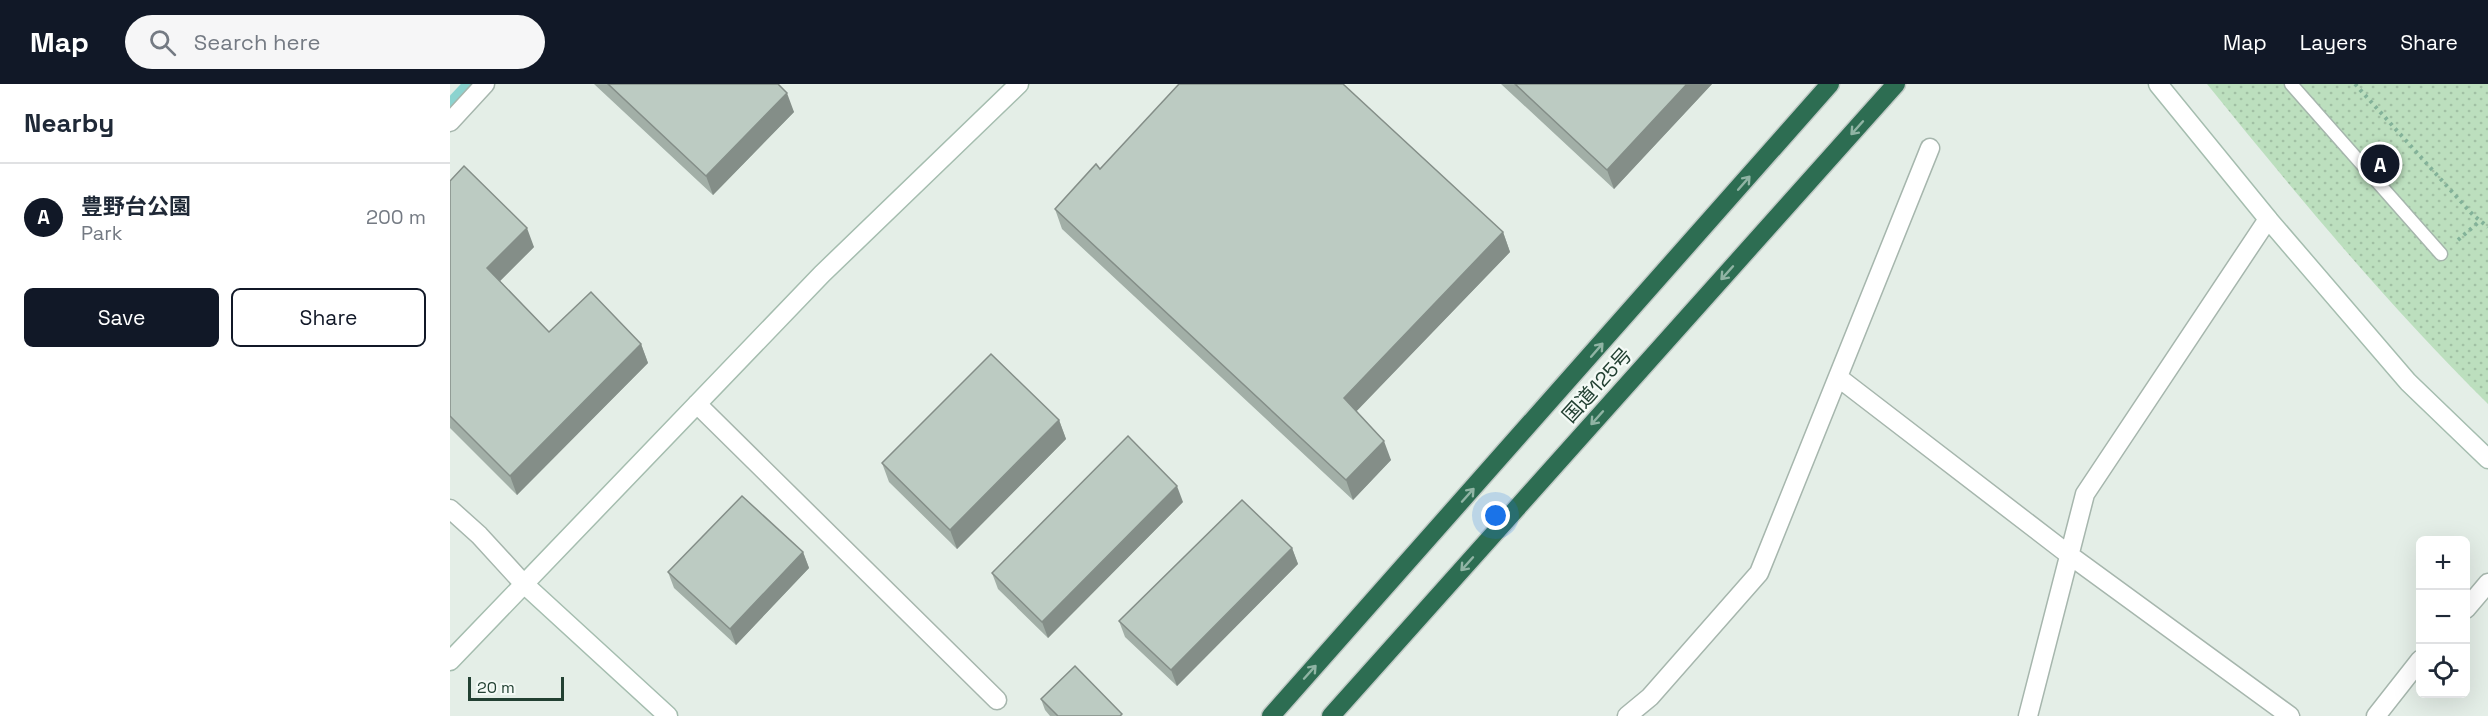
<!DOCTYPE html>
<html lang="en">
<head>
<meta charset="utf-8">
<style>
	body { margin:0; font-family:"Space Grotesk","Noto Sans JP",sans-serif; background:#f6f6f7; color:#1f2937 }
	.controls { position:absolute; right:18px; bottom:18px; display:grid; overflow:hidden; border-radius:9px; box-shadow:0 6px 24px #0002 }
	.controls button { width:54px; height:54px; display:grid; place-items:center; padding:0; border:0; border-bottom:2px solid #e0e1e3; background:#fff; color:#1f2937; font:30px sans-serif }
	.scale { position:absolute; left:18px; bottom:15px; width:96px; box-sizing:border-box; padding-left:6px; border:3px solid #224032; border-top:0; font-size:16px; line-height:21px; white-space:nowrap; color:#224032; -webkit-text-stroke:4px #f4faf6; paint-order:stroke }
	.you { position:absolute; left:1046px; top:432px; width:21px; height:21px; margin:-15px; border:4px solid #fff; border-radius:50%; background:#1a73e8; box-shadow:0 0 0 9px #1a73e833 }
	.badge { display:grid; place-items:center; width:39px; height:39px; border-radius:50%; background:#111827; color:#fff; font-size:20px; font-weight:700 }
	.pin { position:absolute; translate:-50% -50%; border:3px solid #fff; box-shadow:0 2px 6px #0006 }
	.list { margin:0; padding:0; list-style:none }
	h2 { display:flex; justify-content:space-between; align-items:center; height:78px; margin:0; padding:0 24px; font-size:26px }
	h2 small { font-size:20px; font-weight:400; color:#747a83 }
	.list li { display:grid; grid-template-columns:39px 1fr auto; gap:18px; align-items:center; box-sizing:border-box; height:108px; padding:0 24px; border-top:2px solid #e0e1e3 }
	.list b { display:block; font-size:22px; white-space:nowrap }
	.list p { margin:0; font-size:20px; white-space:nowrap; color:#747a83 }
	.list em { font-size:20px; font-style:normal; color:#747a83 }
	.actions { display:flex; gap:12px; padding:18px 24px }
	.actions a { flex:1; padding:14px 0; border:2px solid #111827; border-radius:9px; text-align:center; font-size:21px; color:#111827 }
	.actions .main { background:#111827; color:#fff }
	.icon { flex:none; width:33px; height:33px; fill:none; stroke:currentColor; stroke-width:2; stroke-linecap:round; stroke-linejoin:round }
	.map { position:relative; flex:none; width:2038px; height:632px; overflow:hidden }
	header { display:flex; align-items:center; gap:36px; box-sizing:border-box; height:84px; padding:0 30px; background:#111827; color:#fff }
	header strong { font-size:28px }
	nav { display:flex; gap:33px; margin-inline-start:auto; font-size:21px }
	.search { width:420px; height:54px; background:#f6f6f7; display:flex; align-items:center; gap:15px; box-sizing:border-box; padding:0 21px; border-radius:33px; color:#747a83; font-size:22px }
	main { display:flex }
	aside { flex:1; background:#fff }
	.map>svg:first-child { display:block }
	.park { fill:url(#park-dots) }
	.lines { fill:none; stroke-linecap:round; stroke-linejoin:round }
	.stream { stroke:#8bd3cf; stroke-width:9 }
	.lane-casing { stroke:#a6b6ad; stroke-width:15 }
	.street-casing { stroke:#a6b6ad; stroke-width:21 }
	.secondary-casing { stroke:#a5bdaf; stroke-width:21 }
	.highway-casing { stroke:#c1cac6; stroke-width:21 }
	.path { stroke:#83b299; stroke-width:4; stroke-dasharray:3 4.5; stroke-linecap:butt }
	.lane { stroke:#fff; stroke-width:12 }
	.street { stroke:#fff; stroke-width:18 }
	.secondary { stroke:#fff; stroke-width:18 }
	.highway { stroke:#2d6d52; stroke-width:18 }
	.wall { fill:#a2afa7 }
	.shaded-wall { fill:#848e88 }
	.building { fill:#bccbc2; stroke:#848e88; stroke-width:1.5 }
	.oneway { stroke:#90b4a4 }
	.labels { text-anchor:middle; dominant-baseline:central; stroke-width:4.5; stroke-linejoin:round; paint-order:stroke }
	.street-label { font-size:20px; fill:#224032; stroke:#f4faf6 }
</style>
</head>
<body>
<header>
<strong>Map</strong>
<div class="search"><svg class="icon" aria-label="search" viewBox="0 0 24 24"><circle cx="10" cy="10" r="6"/><path d="M15 15l6 6"/></svg>Search here</div>
<nav><a>Map</a><a>Layers</a><a>Share</a></nav>
</header>
<main>
<aside>
<h2>Nearby<small></small></h2>
<ul class="list">
<li><span class="badge">A</span><div><b>豊野台公園</b><p>Park</p></div><em>200 m</em></li>
</ul>
<div class="actions"><a class="main">Save</a><a>Share</a></div>
</aside>
<div class="map">
<svg width="2038" height="632" viewBox="0 0 2038 632">
	<defs>
		<pattern id="park-dots" width="8" height="8" patternUnits="userSpaceOnUse" patternTransform="scale(1.5)"><rect width="8" height="8" fill="#bcdfbe"/><path d="M2 2h.1M6 6h.1" fill="none" stroke="#a1c0a4" stroke-width="1.8" stroke-linecap="round"/></pattern>
	</defs>
	<rect width="100%" height="100%" fill="#e4eee7"/>
	<path class="park" d="M 1757,0 L 2038,0 L 2038,320 C 1936,219 1847,111 1757,0 Z"/>
	<g class="lines">
		<path class="stream" d="M 0,18 L 17,0"/>
		<g class="lane-casing">
			<path id="lane" d="M 1841,0 L 1991,170"/>
		</g>
		<g class="street-casing">
			<path id="street" d="M 0,38 L 35,0
				M 1389,294 L 1618,470 L 1840,632
				M 247,320 L 547,616
				M 0,425 L 29,451 L 73,499
				M 2016,525 L 2038,499
				M 1177,632 L 1200,613 L 1309,489 L 1480,64
				M 1578,632 L 1635,410 L 1818,135
				M 1926,632 L 1970,576"/>
		</g>
		<g class="secondary-casing">
			<path id="secondary" d="M 1708,0 L 1818,135 L 1958,298 L 2038,375
				M 73,499 L 218,632
				M 0,577 L 372,190 L 569,0"/>
		</g>
		<g class="highway-casing">
			<path id="highway" d="M 821,632 L 1380,0
				M 881,632 L 1446,0"/>
		</g>
		<path class="path" d="M 1905,0 L 2023,131 L 2038,143
			M 2008,156 L 2030,137"/>
		<use href="#lane" class="lane"/>
		<use href="#street" class="street"/>
		<use href="#secondary" class="secondary"/>
		<use href="#highway" class="highway"/>
	</g>
	<path class="wall" d="M 144,0 L 328,0 L 344,28 L 263,111 Z
		M 1051,0 L 1262,0 L 1164,105 Z
		M 650,85 L 1053,148 L 1060,168 L 906,327 L 941,376 L 903,416 L 612,145 L 605,125 Z
		M 0,97 L 84,163 L 50,197 L 99,248 L 191,260 L 198,279 L 67,411 L 0,344 Z
		M 609,336 L 616,355 L 507,465 L 439,398 L 432,379 Z
		M 733,418 L 598,554 L 548,505 L 542,489 Z
		M 842,464 L 848,480 L 727,602 L 675,553 L 669,537 Z
		M 353,468 L 359,484 L 286,561 L 224,504 L 218,488 Z
		M 591,615 L 673,632 L 600,632 L 595,626 Z"/>
	<path class="shaded-wall" d="M 1237,0 L 1262,0 L 1164,105 L 1157,86 Z
		M 337,9 L 344,28 L 263,111 L 256,92 Z
		M 77,144 L 84,163 L 44,203 L 37,184 Z
		M 1053,148 L 1060,168 L 901,333 L 894,314 Z
		M 191,260 L 198,279 L 67,411 L 60,392 Z
		M 609,336 L 616,355 L 507,465 L 500,446 Z
		M 934,357 L 941,376 L 903,416 L 896,396 Z
		M 727,402 L 733,418 L 598,554 L 592,538 Z
		M 842,464 L 848,480 L 727,602 L 721,586 Z
		M 353,468 L 359,484 L 286,561 L 280,545 Z"/>
	<path class="building" d="M 158,0 L 328,0 L 337,9 L 256,92 Z
		M 729,0 L 893,0 L 1053,148 L 894,314 L 934,357 L 896,396 L 605,125 L 646,80 L 650,85 Z
		M 1065,0 L 1237,0 L 1157,86 Z
		M 14,82 L 77,144 L 37,184 L 99,248 L 141,208 L 191,260 L 60,392 L 0,332 L 0,97 Z
		M 541,270 L 609,336 L 500,446 L 432,379 Z
		M 678,352 L 727,402 L 592,538 L 542,489 Z
		M 292,412 L 353,468 L 280,545 L 218,488 Z
		M 792,416 L 842,464 L 721,586 L 669,537 Z
		M 625,582 L 672,630 L 670,632 L 608,632 L 591,615 Z"/>
	<defs><path id="oneway-shaft" d="M-6 0H5M1.5-3L5.5 0L1.5 3" fill="none" stroke-width="1.6" stroke-linecap="round" stroke-linejoin="round" transform="scale(1.5)"/></defs>
	<g class="oneway">
		<use href="#oneway-shaft" transform="translate(1407 44) rotate(132)"/>
		<use href="#oneway-shaft" transform="translate(1294 99) rotate(-49)"/>
		<use href="#oneway-shaft" transform="translate(1277 189) rotate(132)"/>
		<use href="#oneway-shaft" transform="translate(1147 266) rotate(-49)"/>
		<use href="#oneway-shaft" transform="translate(1147 334) rotate(132)"/>
		<use href="#oneway-shaft" transform="translate(1018 411) rotate(-48)"/>
		<use href="#oneway-shaft" transform="translate(1017 480) rotate(132)"/>
		<use href="#oneway-shaft" transform="translate(860 588) rotate(-48)"/>
	</g>
	<g class="labels">
		<g class="street-label">
			<text transform="translate(1147 301) rotate(-48)">国道125号</text>
		</g>
	</g>
</svg>
<div class="controls">
<button>+</button>
<button>−</button>
<button><svg class="icon" aria-label="locate" viewBox="0 0 24 24"><circle cx="12" cy="12" r="6"/><path d="M12 2v4M12 18v4M2 12h4M18 12h4"/></svg></button>
</div>
<div class="scale">20 m</div>
<div class="you"></div>
<div class="pin badge" style="left:1930px;top:80px">A</div>
</div>
</main>
</body>
</html>
